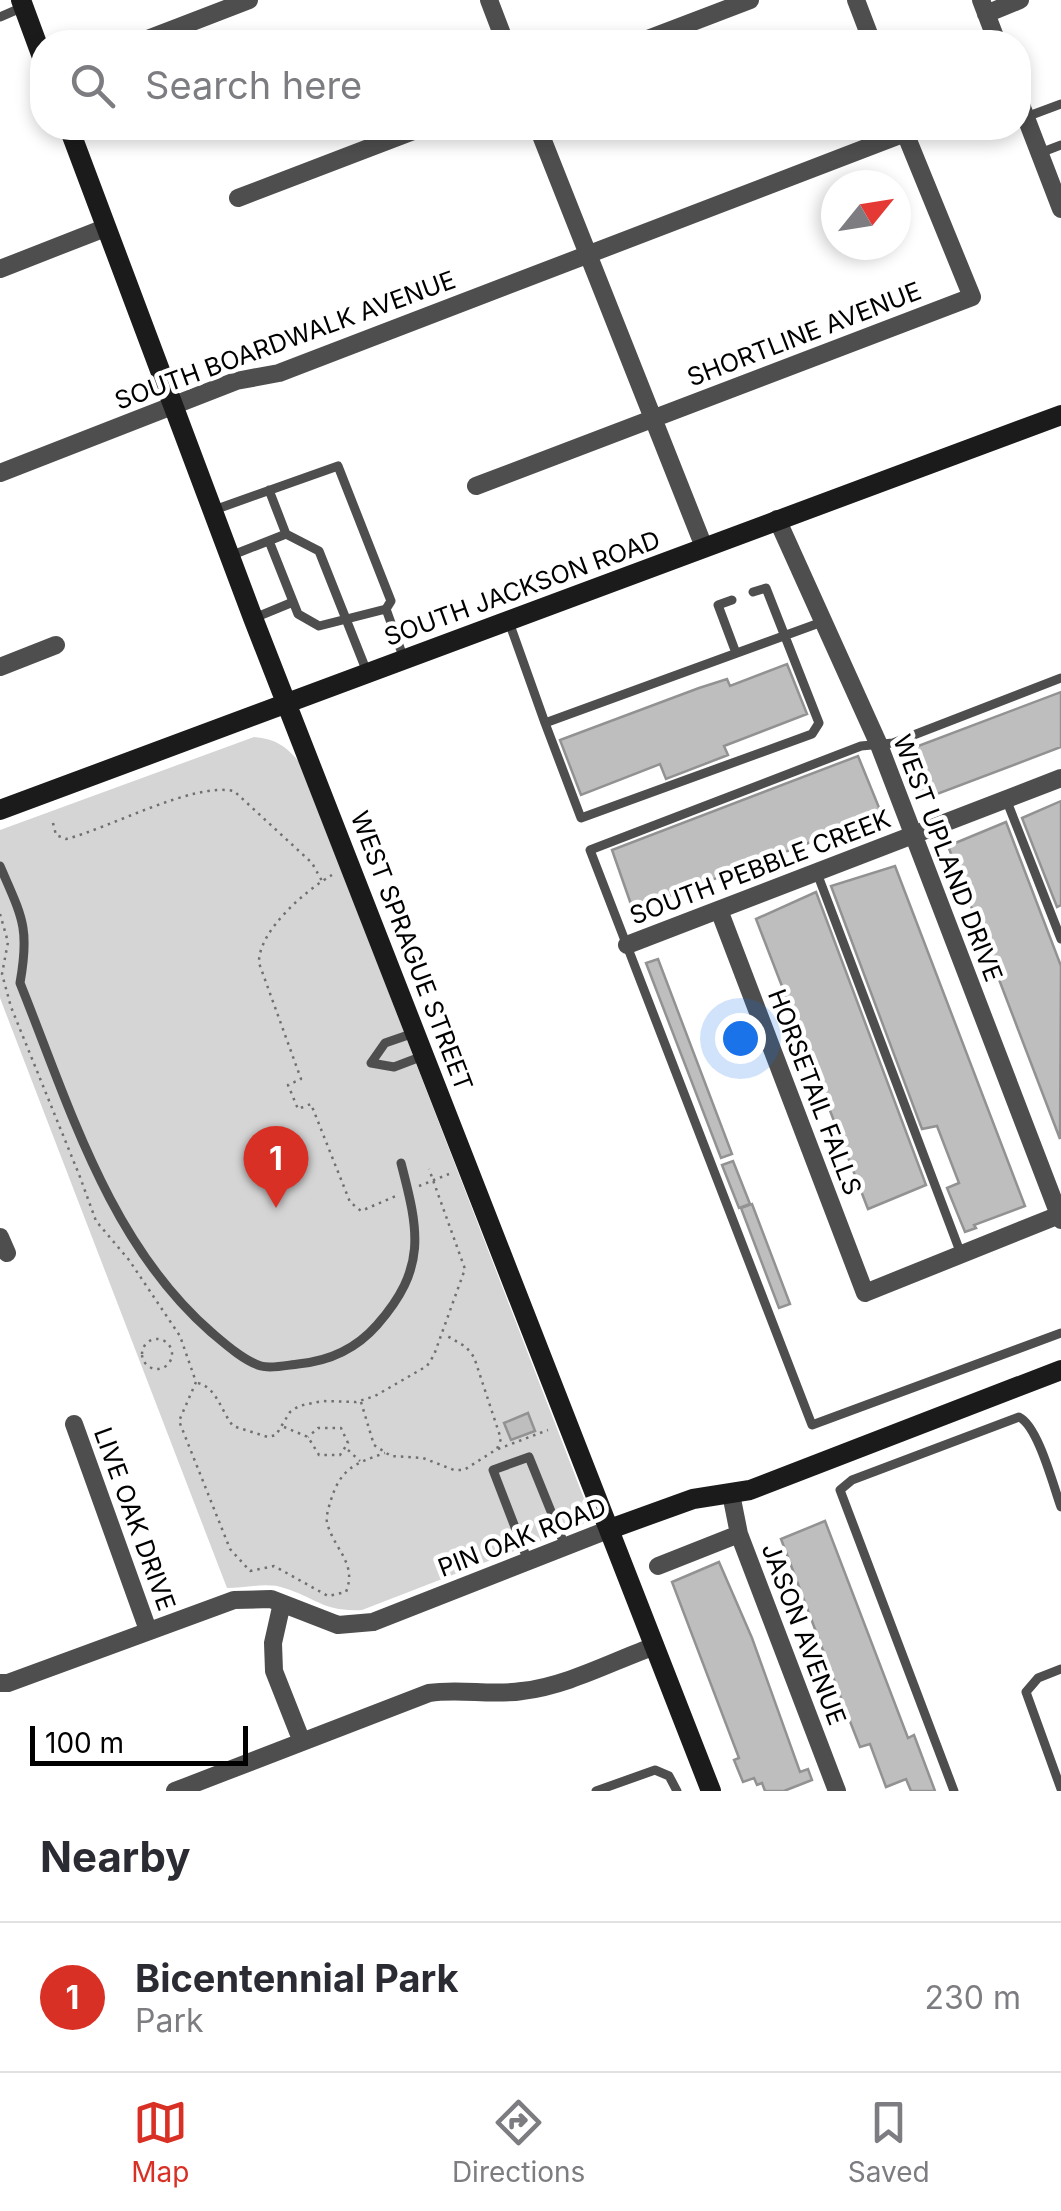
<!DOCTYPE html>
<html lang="en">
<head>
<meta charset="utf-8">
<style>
	body { margin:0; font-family:Inter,sans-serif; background:#f7f7f7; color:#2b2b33 }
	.compass { position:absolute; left:821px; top:170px; width:90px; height:90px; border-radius:50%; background:#fff; box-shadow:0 5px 15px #0003; rotate:60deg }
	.scale { position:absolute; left:30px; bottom:25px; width:218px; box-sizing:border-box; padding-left:10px; border:5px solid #000; border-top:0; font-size:28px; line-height:35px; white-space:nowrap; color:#000; -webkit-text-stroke:8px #fff; paint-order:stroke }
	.you { position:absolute; left:740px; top:1038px; width:35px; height:35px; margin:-25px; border:8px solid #fff; border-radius:50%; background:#1a73e8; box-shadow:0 0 0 15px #1a73e833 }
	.badge { display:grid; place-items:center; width:65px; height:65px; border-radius:50%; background:#d93025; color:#fff; font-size:32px; font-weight:700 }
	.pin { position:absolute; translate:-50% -82px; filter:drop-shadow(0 2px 5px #0008) }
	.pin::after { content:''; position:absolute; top:52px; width:35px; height:30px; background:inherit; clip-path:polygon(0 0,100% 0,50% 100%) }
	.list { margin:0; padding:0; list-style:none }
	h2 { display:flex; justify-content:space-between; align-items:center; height:130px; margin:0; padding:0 40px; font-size:42px }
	h2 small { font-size:32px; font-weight:400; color:#7c7c81 }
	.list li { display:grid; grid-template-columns:65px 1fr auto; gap:30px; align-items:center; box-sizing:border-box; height:150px; padding:0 40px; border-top:2px solid #e1e1e2 }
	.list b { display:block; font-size:38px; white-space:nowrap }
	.list p { margin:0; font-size:32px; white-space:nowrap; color:#7c7c81 }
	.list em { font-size:32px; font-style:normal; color:#7c7c81 }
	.icon { flex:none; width:55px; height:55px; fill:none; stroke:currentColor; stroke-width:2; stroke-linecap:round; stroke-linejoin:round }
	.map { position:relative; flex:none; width:1061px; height:1791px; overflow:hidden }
	.search { position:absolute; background:#fff; box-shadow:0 5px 15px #0003; left:30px; right:30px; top:30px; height:110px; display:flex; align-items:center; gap:25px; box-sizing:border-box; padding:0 35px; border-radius:40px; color:#7c7c81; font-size:38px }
	.sheet { height:280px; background:#fff }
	nav { display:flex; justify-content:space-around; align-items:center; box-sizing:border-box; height:140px; border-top:2px solid #e1e1e2; background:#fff; font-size:28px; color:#7c7c81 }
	nav a { display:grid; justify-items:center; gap:5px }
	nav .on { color:#d93025 }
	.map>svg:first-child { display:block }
	.green { fill:#d5d5d5 }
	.building { fill:#bebebe; stroke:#929292; stroke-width:2.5 }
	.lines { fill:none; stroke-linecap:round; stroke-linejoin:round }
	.path { stroke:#707070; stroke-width:2.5; stroke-dasharray:2.5 5; stroke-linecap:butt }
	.lane { stroke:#4e4e4e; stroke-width:9 }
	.street { stroke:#4e4e4e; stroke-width:18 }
	.secondary { stroke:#1b1b1b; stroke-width:20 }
	.labels { text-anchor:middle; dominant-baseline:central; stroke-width:9; stroke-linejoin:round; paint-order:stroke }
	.street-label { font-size:25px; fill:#000; stroke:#fff }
</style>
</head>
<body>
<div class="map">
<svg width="1061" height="1791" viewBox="0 0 1061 1791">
	<rect width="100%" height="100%" fill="#fff"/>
	<path class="green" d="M 254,737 C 276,739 286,746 300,763 L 588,1509 L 587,1520 L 582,1525 L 362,1610 C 323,1612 317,1598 284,1588 C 268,1582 244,1588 227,1588 L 0,998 L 0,830 Z"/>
	<path class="building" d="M 787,664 L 807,714 L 724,746 L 728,755 L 666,779 L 660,764 L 581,795 L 560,740 L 699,688 L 727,679 L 730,686 Z
		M 1061,692 L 1061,747 L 924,799 L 905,751 Z
		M 858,756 L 882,815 L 633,910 L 612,850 Z
		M 1061,801 L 1061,905 L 1057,907 L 1022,818 Z
		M 1006,822 L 1061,966 L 1060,1139 L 948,846 Z
		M 895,866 L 1025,1206 L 974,1225 L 976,1228 L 965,1232 L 947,1188 L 959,1183 L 937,1126 L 922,1129 L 831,886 Z
		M 816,892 L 926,1185 L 868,1209 L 756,919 Z
		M 658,959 L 732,1154 L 721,1158 L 646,963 Z
		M 733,1161 L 750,1204 L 739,1208 L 722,1165 Z
		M 752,1204 L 790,1304 L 779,1308 L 741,1208 Z
		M 528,1413 L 535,1431 L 511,1440 L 504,1423 Z
		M 825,1521 L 908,1738 L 914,1735 L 935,1791 L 911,1791 L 906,1779 L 886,1787 L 870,1744 L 860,1747 L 844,1706 L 781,1539 Z
		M 719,1562 L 752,1638 L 800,1772 L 808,1769 L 812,1780 L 784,1791 L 765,1791 L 762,1783 L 757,1785 L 754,1778 L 743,1782 L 734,1760 L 739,1758 L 672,1582 Z"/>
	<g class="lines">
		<path class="path" d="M 53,823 L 56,835 L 66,839 C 110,828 193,782 234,791 L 312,863 L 322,881
			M 332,875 C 306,890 258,931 259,963 L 301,1079 L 288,1085 L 298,1109 L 311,1104 L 350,1202 L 361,1211 L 398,1195
			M 0,914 L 8,942 L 2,974 L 11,1007 L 80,1177 L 96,1221 L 129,1260 L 180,1336 L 196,1382 L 179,1421 L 230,1549 L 250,1571 L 274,1566 L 328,1596 L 346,1592 C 357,1564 336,1551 328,1526 C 325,1519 328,1510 330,1503 C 340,1469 353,1464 385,1453
			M 419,1186 L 449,1174
			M142 1354a15 15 0 1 1 30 0a15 15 0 1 1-30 0Z
			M 198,1383 C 217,1388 221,1411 233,1426 L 268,1437 L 276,1435 L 290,1412 L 299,1406 L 322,1401 L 356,1402 L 375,1396 L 427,1366 L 434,1355 L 465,1269 L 429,1169
			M 361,1402 L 374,1445 L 391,1456 L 423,1458 L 454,1470 L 464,1470 L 497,1449 L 501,1439 L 474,1357 L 466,1347 L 444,1334
			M 284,1427 L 308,1437 L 319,1455 L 340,1455 L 348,1443 L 341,1428 L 318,1428 L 308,1437
			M 498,1449 L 548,1430
			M 348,1450 L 360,1461"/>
		<path class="lane" d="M 0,17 L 23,7
			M 1026,117 L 1061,104
			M 1040,153 L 1061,145
			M 269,490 L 286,534
			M 214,510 L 338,466 L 391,601 L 386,609 L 404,659
			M 269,541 L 298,614 L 319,626 L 386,609
			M 230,556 L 286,534 L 319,551 L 367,672
			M 732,600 L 718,605 L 736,653
			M 254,618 L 293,602
			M 509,622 L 545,723 L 822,622
			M 1061,678 L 893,743 L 861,746 L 590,850 L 812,1425 L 1061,1333
			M 545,723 L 581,818 L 812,734 L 819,723 L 766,588 L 753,592
			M 1006,799 L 1061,939
			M 0,866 C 22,917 30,927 20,983 C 69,1105 109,1243 211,1332 C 224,1343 244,1361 261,1366 C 271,1369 288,1365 298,1364 C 330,1361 356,1349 377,1325 C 427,1268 419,1232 401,1163
			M 817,873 L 961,1254
			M 414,1033 L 385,1043 L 371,1063 L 394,1067 L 423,1056
			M 528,1561 L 493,1470 L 529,1457 L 565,1546
			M 1061,1669 L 1038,1678 L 1026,1692 L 1061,1789
			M 596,1791 L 655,1770 L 669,1776 L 677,1791
			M 954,1791 L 840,1490 L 852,1480 L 1019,1417 C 1038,1426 1053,1485 1061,1507"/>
		<path class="street" d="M 489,0 L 505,42
			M 856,0 L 872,42
			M 981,0 L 997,42
			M 986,14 L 1020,0
			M 140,42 L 249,0
			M 640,42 L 750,0
			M 1018,97 L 1061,209
			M 538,128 L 704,547
			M 238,198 L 421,128
			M 0,269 L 105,228
			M 0,473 L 236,381 L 279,373 L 905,133
			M 476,486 L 972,297 L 903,128
			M 777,519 L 879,745 L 1061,1220
			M 0,667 L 56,645
			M 719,910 L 865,1293 L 1059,1215
			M 627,945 L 1061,778
			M 0,1237 L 7,1253
			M 74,1424 L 148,1630
			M 731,1494 L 739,1534 L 837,1791
			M 658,1566 L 739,1534
			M 282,1603 L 273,1643 L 274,1671 L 302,1742
			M 0,1683 L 8,1683 L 234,1600 L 271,1599 L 338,1625 L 373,1622 L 610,1529
			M 175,1791 L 429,1693 C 460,1688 491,1696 522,1691 C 567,1686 613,1661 655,1646"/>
		<path class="secondary" d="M 21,0 L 42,57
			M 69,128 L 253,618 L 711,1791
			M 0,810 L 1061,415
			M 610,1529 L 693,1499 L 750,1490 L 1061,1370"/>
	</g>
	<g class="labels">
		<g class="street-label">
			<text transform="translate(804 334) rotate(-21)">SHORTLINE AVENUE</text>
			<text transform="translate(285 340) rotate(-20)">SOUTH BOARDWALK AVENUE</text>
			<text transform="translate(522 588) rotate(-20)">SOUTH JACKSON ROAD</text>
			<text transform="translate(948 858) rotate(69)">WEST UPLAND DRIVE</text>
			<text transform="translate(760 867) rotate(-21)">SOUTH PEBBLE CREEK</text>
			<text transform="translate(412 951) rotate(69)">WEST SPRAGUE STREET</text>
			<text transform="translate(815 1092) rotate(69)">HORSETAIL FALLS</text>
			<text transform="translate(135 1519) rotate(70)">LIVE OAK DRIVE</text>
			<text transform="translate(522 1537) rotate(-21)">PIN OAK ROAD</text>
			<text transform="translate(804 1634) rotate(69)">JASON AVENUE</text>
		</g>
	</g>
</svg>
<svg class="compass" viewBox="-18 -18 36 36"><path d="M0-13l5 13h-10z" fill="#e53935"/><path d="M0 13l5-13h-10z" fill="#7c7c81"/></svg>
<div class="scale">100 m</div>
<div class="you"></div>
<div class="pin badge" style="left:276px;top:1208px">1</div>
<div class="search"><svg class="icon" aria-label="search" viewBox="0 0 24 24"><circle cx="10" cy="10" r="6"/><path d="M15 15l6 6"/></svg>Search here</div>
</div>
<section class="sheet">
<h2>Nearby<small></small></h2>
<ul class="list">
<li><span class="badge">1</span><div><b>Bicentennial Park</b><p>Park</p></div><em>230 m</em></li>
</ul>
</section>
<nav>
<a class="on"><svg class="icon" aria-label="map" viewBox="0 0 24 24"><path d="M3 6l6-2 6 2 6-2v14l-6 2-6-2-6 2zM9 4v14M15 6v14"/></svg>Map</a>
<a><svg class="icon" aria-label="directions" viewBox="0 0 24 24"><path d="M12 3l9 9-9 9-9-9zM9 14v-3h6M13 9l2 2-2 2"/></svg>Directions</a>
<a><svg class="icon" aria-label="saved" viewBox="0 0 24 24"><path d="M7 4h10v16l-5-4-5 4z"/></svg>Saved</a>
</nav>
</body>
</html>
